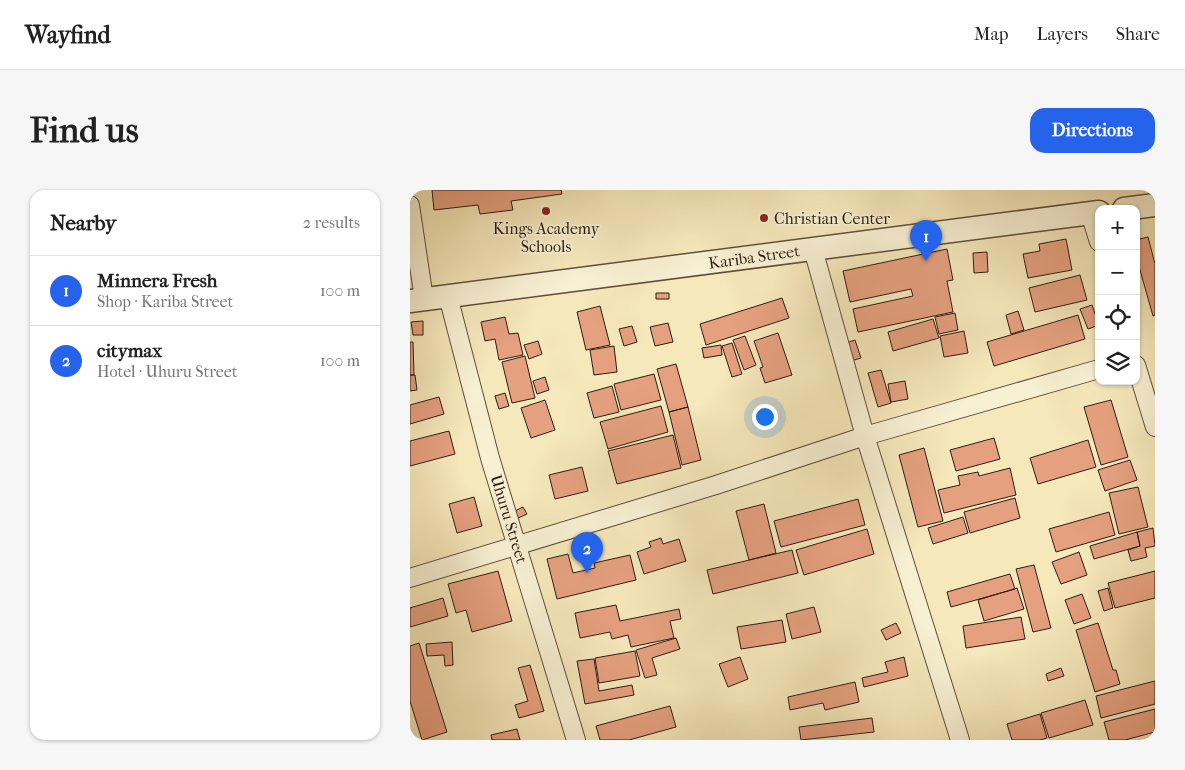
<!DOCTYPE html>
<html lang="en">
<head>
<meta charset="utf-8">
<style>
	body { margin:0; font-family:"IM FELL French Canon",serif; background:#f6f6f6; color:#222 }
	.controls { position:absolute; right:15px; top:15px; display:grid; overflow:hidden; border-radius:10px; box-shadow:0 1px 4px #0004 }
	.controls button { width:45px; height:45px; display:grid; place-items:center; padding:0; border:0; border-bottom:1px solid #e0e0e0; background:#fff; color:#222; font:25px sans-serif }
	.you { position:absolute; left:354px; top:226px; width:18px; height:18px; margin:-12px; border:4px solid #fff; border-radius:50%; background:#1a73e8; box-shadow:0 0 0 8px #1a73e833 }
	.badge { display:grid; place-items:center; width:32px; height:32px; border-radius:50%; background:#2563eb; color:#fff; font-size:16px; font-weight:700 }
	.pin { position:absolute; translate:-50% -41px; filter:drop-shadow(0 1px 2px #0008) }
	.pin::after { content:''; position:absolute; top:26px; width:18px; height:15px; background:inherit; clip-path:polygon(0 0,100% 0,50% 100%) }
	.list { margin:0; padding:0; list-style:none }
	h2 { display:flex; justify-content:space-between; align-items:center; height:65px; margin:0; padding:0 20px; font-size:21px }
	h2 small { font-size:16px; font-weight:400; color:#767676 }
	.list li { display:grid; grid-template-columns:32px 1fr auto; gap:15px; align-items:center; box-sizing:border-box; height:70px; padding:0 20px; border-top:1px solid #e0e0e0 }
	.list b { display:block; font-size:19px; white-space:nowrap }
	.list p { margin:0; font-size:16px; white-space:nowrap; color:#767676 }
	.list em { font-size:16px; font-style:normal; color:#767676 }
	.icon { flex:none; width:28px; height:28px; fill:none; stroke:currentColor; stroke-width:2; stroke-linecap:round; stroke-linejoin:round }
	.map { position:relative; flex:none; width:745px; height:550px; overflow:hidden; border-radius:15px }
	header { display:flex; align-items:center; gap:30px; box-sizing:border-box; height:70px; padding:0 25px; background:#fff; border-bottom:1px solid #e0e0e0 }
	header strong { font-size:24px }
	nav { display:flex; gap:28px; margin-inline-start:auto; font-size:18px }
	.intro { display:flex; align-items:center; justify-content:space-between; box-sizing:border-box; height:120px; padding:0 30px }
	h1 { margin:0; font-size:35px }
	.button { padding:12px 22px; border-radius:15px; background:#2563eb; color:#fff; font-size:18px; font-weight:700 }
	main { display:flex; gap:30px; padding:0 30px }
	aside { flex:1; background:#fff; border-radius:15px; box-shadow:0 1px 4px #0004 }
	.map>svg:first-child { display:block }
	.building { fill:#e5a07f; stroke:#2f1c12 }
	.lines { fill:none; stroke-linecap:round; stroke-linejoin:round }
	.minor-casing { stroke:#604f3c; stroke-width:20 }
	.tertiary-casing { stroke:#604f3c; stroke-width:25 }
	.minor { stroke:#f8f0d3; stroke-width:18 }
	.tertiary { stroke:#f8f0d3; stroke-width:22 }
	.poi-dot { fill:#8f2418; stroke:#f8f0d3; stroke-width:2 }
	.labels { text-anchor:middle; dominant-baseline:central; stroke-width:4; stroke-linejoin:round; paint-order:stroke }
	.poi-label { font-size:16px; fill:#2f1c12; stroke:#f8f0d3; text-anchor:start }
	.street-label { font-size:16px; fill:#2f1c12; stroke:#f8f0d3 }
</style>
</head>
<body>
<header>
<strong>Wayfind</strong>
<nav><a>Map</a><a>Layers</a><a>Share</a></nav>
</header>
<div class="intro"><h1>Find us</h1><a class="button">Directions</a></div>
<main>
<aside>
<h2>Nearby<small>2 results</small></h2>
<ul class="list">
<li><span class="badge">1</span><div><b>Minnera Fresh</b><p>Shop · Kariba Street</p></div><em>100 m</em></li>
<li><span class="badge">2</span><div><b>citymax</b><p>Hotel · Uhuru Street</p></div><em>100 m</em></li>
</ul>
</aside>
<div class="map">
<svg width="745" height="550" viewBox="0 0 745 550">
	<rect width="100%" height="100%" fill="#f5e8bb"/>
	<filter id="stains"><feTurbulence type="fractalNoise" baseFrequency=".004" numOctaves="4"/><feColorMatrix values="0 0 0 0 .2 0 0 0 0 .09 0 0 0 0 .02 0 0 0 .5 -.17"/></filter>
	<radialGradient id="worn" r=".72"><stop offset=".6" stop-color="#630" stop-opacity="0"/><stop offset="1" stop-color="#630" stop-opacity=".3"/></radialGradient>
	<path class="building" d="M 22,0 L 151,0 L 152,4 L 101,11 L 103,20 L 70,24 L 68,15 L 24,20 Z
		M 738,47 L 745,74 L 745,125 L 743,126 L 726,66 L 726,50 Z
		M 656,49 L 662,80 L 618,88 L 613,64 L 630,61 L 629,54 Z
		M 537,59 L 543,90 L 537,91 L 543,122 L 448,142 L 443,119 L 503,106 L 501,99 L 440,112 L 433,81 Z
		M 577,62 L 578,82 L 564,83 L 563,63 Z
		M 670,85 L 677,110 L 625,122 L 619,98 Z
		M 246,103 L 259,103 L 259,109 L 246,109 Z
		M 372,108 L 379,128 L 296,155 L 290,134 Z
		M 682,115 L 689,135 L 678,139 L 670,119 Z
		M 190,116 L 200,155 L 176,160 L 167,122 Z
		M 608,121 L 614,140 L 601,144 L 596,125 Z
		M 545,123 L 548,140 L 529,144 L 525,127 Z
		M 668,125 L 675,149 L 584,176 L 577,152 Z
		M 95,127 L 99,144 L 108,143 L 113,165 L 89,170 L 85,149 L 75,151 L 71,132 Z
		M 523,129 L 529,148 L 483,161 L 478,142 Z
		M 13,131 L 13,145 L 3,145 L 1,132 Z
		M 258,133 L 263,152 L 245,156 L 240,137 Z
		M 222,136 L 227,152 L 214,156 L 209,139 Z
		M 554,141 L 558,163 L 534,167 L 530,146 Z
		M 368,143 L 382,185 L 355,193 L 350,178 L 353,177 L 344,151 Z
		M 335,146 L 346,175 L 334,180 L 323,150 Z
		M 445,150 L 451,168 L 441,171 L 436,153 Z
		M 128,151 L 132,164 L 119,169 L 114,155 Z
		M 0,152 L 3,152 L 4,185 L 0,185 Z
		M 322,153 L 332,184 L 322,187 L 312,156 Z
		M 311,155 L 312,165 L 294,168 L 292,158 Z
		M 204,156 L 207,182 L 184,185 L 180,160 Z
		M 115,166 L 125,208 L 102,213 L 92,172 Z
		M 266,174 L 278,217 L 259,222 L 247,179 Z
		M 471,180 L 481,213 L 468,217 L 458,183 Z
		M 244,184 L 251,210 L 211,220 L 204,194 Z
		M 0,185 L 5,185 L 7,200 L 0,201 Z
		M 135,187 L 139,200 L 127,204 L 123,191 Z
		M 495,191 L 498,209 L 481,212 L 478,194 Z
		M 202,196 L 209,222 L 184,228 L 177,203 Z
		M 95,203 L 99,216 L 89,219 L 85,206 Z
		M 29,207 L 34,224 L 0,234 L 0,215 Z
		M 135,210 L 145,240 L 121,248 L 111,218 Z
		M 701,210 L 718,267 L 691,275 L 674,217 Z
		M 251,216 L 258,242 L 198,259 L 190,232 Z
		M 278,217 L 291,270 L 272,275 L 259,222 Z
		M 39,241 L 45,264 L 0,276 L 0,251 Z
		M 263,245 L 271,278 L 207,294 L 198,261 Z
		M 584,248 L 590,269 L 546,281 L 540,260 Z
		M 678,250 L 686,277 L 628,294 L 620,268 Z
		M 514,258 L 533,331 L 508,337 L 489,265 Z
		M 720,270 L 727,290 L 695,301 L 688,280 Z
		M 172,277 L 178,301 L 145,309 L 139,285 Z
		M 600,278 L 606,305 L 534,323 L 528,300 L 550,295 L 548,286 L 568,282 L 569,286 Z
		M 728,297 L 738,337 L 709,344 L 699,303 Z
		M 64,307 L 72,336 L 47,343 L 39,314 Z
		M 605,308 L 610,328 L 560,343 L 554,322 Z
		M 448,309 L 455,335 L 371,357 L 364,331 Z
		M 354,314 L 366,363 L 339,370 L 326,321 Z
		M 113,317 L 117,324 L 106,329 L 103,322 Z
		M 699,322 L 705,345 L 646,362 L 639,339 Z
		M 553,327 L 558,343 L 523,354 L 518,338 Z
		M 743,338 L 745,356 L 735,358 L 737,367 L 721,371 L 718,360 L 730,356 L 727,342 Z
		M 457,339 L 464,364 L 394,385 L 386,360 Z
		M 727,342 L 730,356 L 684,369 L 680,356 Z
		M 251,348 L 253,354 L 269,349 L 276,371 L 234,384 L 227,362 L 241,357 L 239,352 Z
		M 382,360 L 388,383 L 303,404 L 297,380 Z
		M 669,362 L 677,385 L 651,394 L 642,372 Z
		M 158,364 L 163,383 L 185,378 L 184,373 L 220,365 L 226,390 L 147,409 L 137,369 Z
		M 624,375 L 641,438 L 623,442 L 606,379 Z
		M 88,381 L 102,431 L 62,442 L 56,420 L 46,423 L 38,394 Z
		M 745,381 L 745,408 L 705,418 L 698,393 Z
		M 600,384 L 605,399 L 541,417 L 537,402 Z
		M 607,398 L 614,419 L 574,431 L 568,410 Z
		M 698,398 L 703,418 L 694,421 L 688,401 Z
		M 672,404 L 681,428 L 664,434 L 655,410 Z
		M 33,408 L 38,426 L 0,437 L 0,418 Z
		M 206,415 L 210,431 L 269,419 L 271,429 L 260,431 L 264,448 L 221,457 L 218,445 L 202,449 L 200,442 L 170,448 L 165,423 Z
		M 404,417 L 411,442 L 382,449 L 376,424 Z
		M 611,427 L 615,449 L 556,458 L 553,436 Z
		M 372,430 L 376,452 L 331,459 L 327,437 Z
		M 486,433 L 491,443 L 476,450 L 471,440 Z
		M 688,433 L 703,480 L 706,480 L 710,494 L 685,502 L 666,440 Z
		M 266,448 L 270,459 L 242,468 L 247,485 L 235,488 L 226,460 Z
		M 42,452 L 43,475 L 35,476 L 34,465 L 17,466 L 16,454 Z
		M 9,453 L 37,542 L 12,550 L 0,511 L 0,456 Z
		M 225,461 L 230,486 L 189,493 L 185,468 Z
		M 330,467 L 338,489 L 318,497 L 309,474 Z
		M 494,467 L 498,486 L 454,497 L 452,488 L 478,482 L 475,472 Z
		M 184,469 L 189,501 L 222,495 L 224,505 L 175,514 L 167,471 Z
		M 120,475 L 134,521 L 109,528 L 105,515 L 118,511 L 108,478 Z
		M 651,478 L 654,486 L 638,491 L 636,484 Z
		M 745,491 L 745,514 L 691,528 L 686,506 Z
		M 445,492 L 449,512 L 415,520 L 413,513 L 380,520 L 378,507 Z
		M 675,510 L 683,535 L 639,548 L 631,523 Z
		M 260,516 L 266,537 L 219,550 L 190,550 L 186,536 Z
		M 745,519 L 745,542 L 715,550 L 699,550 L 694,532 Z
		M 630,524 L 637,548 L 630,550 L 602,550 L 597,534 Z
		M 462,528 L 464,542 L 391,550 L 389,537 Z
		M 107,539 L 110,550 L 82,550 L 81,545 Z"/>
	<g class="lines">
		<g class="minor-casing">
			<path id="minor" d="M 0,15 L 14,109
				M 680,23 L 689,52
				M 403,59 L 455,246 L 550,550
				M 38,106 L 80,268 L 166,550
				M 726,175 L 745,237
				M 0,388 L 306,295 L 455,246 L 689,179"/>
		</g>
		<g class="tertiary-casing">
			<path id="tertiary" d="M 714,19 L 745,15
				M 0,111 L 689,22"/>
		</g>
		<use href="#minor" class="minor"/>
		<use href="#tertiary" class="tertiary"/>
	</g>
	<g class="poi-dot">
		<circle cx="136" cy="21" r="5"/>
		<circle cx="354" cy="28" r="5"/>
	</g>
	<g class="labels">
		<g class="poi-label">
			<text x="364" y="28">Christian Center</text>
			<text x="136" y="38" text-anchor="middle">Kings Academy<tspan x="136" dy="18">Schools</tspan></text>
		</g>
		<g class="street-label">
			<text transform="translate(344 67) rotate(-8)">Kariba Street</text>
			<text transform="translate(99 329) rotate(73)">Uhuru Street</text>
		</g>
	</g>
	<rect width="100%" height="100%" filter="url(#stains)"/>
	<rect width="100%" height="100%" fill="url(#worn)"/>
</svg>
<div class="controls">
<button>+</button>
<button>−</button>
<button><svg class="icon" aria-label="locate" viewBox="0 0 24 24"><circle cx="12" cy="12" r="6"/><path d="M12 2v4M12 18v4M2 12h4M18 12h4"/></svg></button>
<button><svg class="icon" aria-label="layers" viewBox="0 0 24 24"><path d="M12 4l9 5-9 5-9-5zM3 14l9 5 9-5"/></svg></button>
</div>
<div class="you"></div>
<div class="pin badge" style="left:516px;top:71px">1</div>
<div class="pin badge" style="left:177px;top:383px">2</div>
</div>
</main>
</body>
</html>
